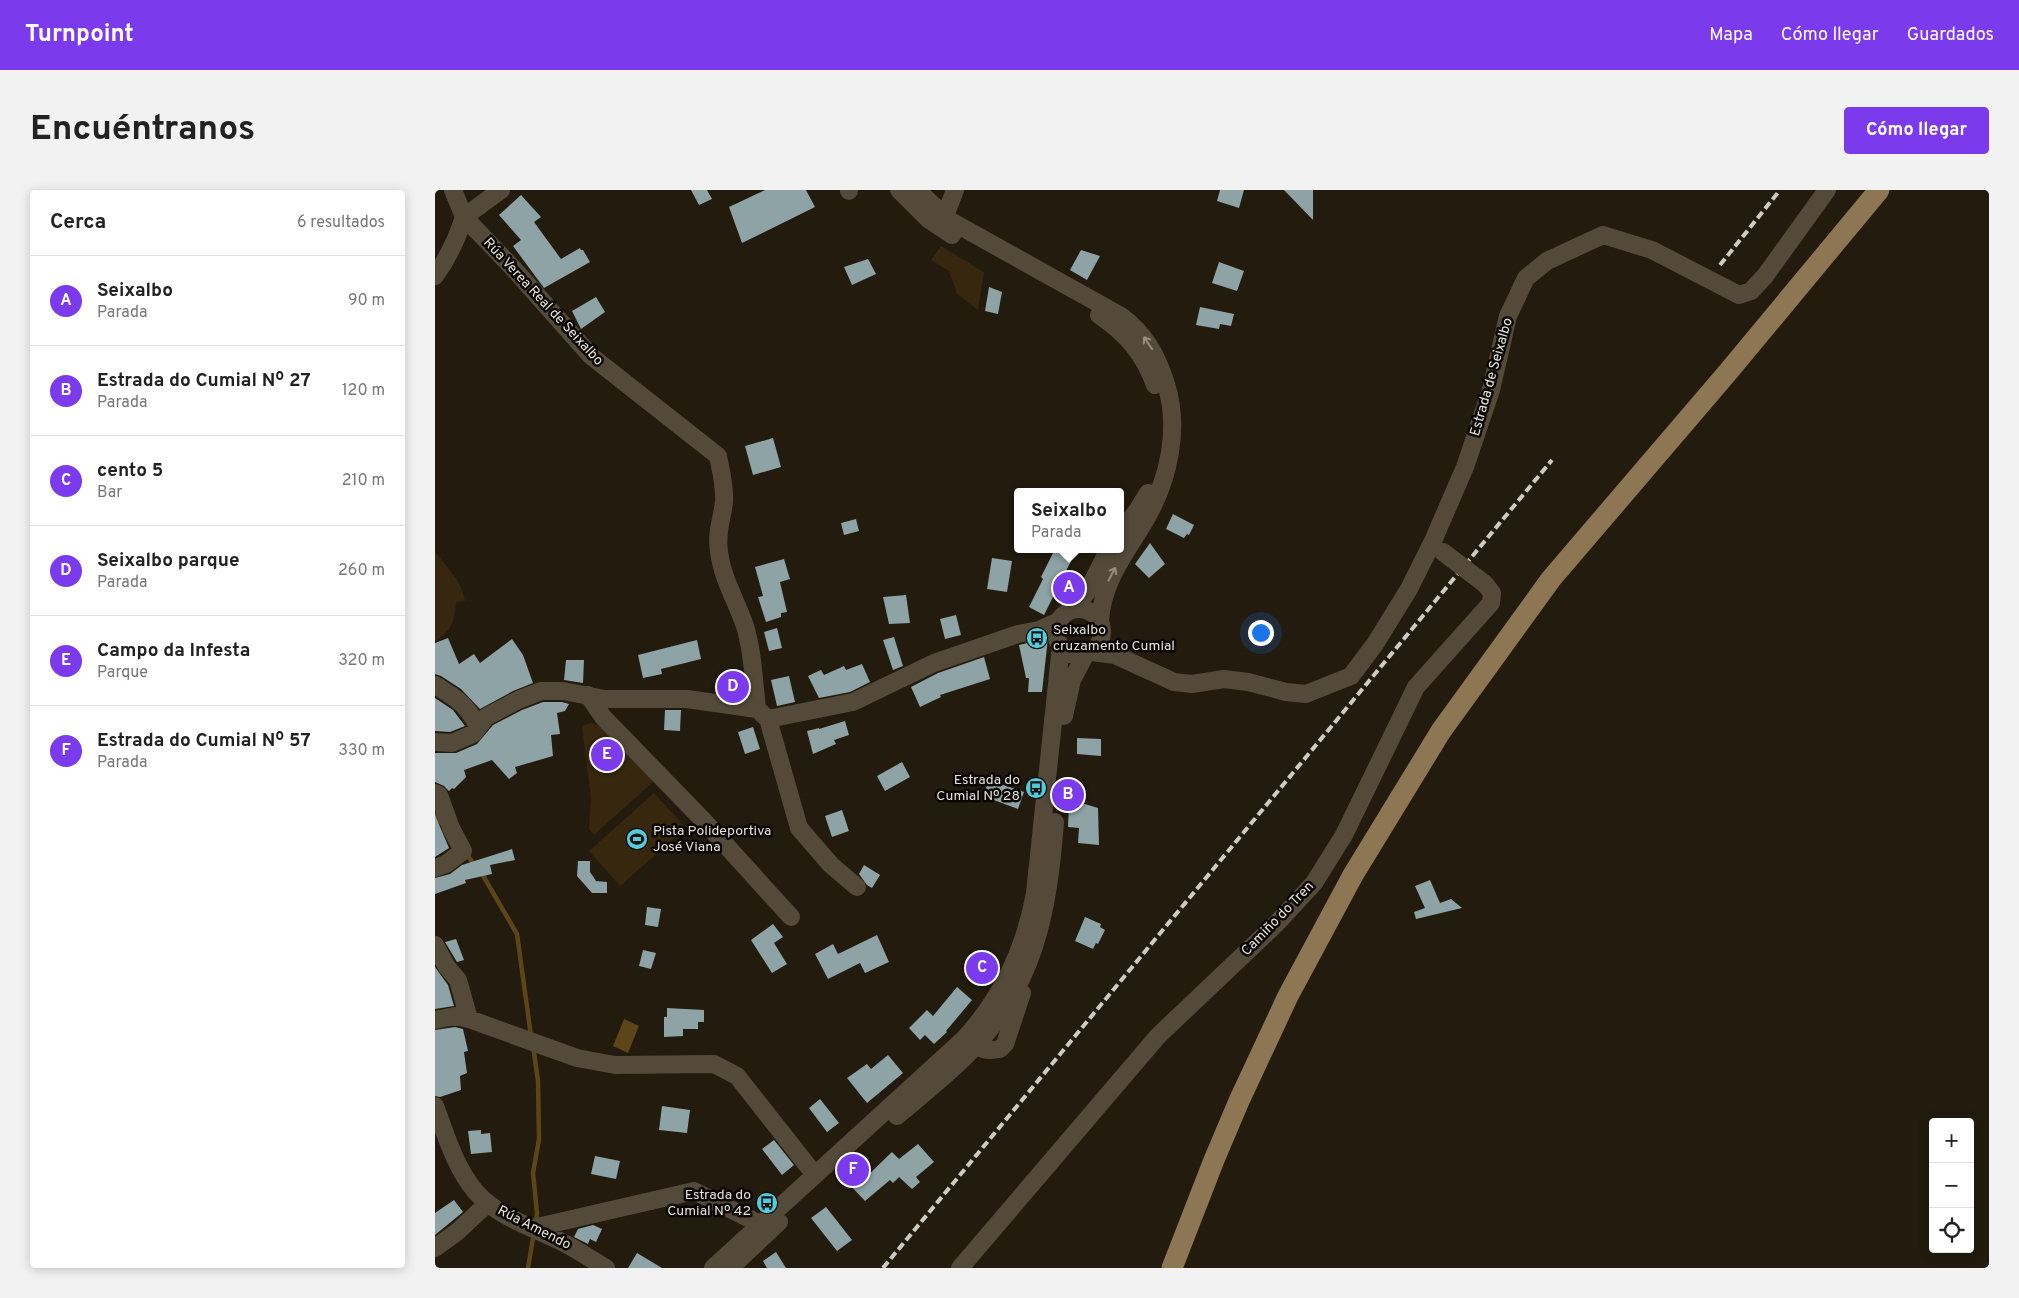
<!DOCTYPE html>
<html lang="es">
<head>
<meta charset="utf-8">
<style>
	body { margin:0; font-family:Overpass,sans-serif; background:#f2f2f2; color:#222 }
	.controls { position:absolute; right:15px; bottom:15px; display:grid; overflow:hidden; border-radius:5px; box-shadow:0 2px 12px #0003 }
	.controls button { width:45px; height:45px; display:grid; place-items:center; padding:0; border:0; border-bottom:1px solid #e0e0e0; background:#fff; color:#222; font:25px sans-serif }
	.you { position:absolute; left:825px; top:442px; width:18px; height:18px; margin:-12px; border:4px solid #fff; border-radius:50%; background:#1a73e8; box-shadow:0 0 0 8px #1a73e833 }
	.badge { display:grid; place-items:center; width:32px; height:32px; border-radius:50%; background:#7c3aed; color:#fff; font-size:16px; font-weight:700 }
	.pin { position:absolute; translate:-50% -50%; border:2px solid #fff; box-shadow:0 1px 5px #0006 }
	.popup { position:absolute; left:579px; top:298px; width:110px; height:65px; box-sizing:border-box; display:grid; place-content:center; border-radius:5px; background:#fff; filter:drop-shadow(0 1px 4px #0005); font-size:16px; white-space:nowrap; color:#767676 }
	.popup b { font-size:19px; color:#222 }
	.popup::after { content:''; position:absolute; left:50%; top:100%; margin-left:-10px; border:10px solid transparent; border-top-color:#fff }
	.list { margin:0; padding:0; list-style:none }
	h2 { display:flex; justify-content:space-between; align-items:center; height:65px; margin:0; padding:0 20px; font-size:21px }
	h2 small { font-size:16px; font-weight:400; color:#767676 }
	.list li { display:grid; grid-template-columns:32px 1fr auto; gap:15px; align-items:center; box-sizing:border-box; height:90px; padding:0 20px; border-top:1px solid #e0e0e0 }
	.list b { display:block; font-size:19px; white-space:nowrap }
	.list p { margin:0; font-size:16px; white-space:nowrap; color:#767676 }
	.list em { font-size:16px; font-style:normal; color:#767676 }
	.icon { flex:none; width:28px; height:28px; fill:none; stroke:currentColor; stroke-width:2; stroke-linecap:round; stroke-linejoin:round }
	.map { position:relative; flex:none; width:1554px; height:1078px; overflow:hidden; border-radius:5px }
	header { display:flex; align-items:center; gap:30px; box-sizing:border-box; height:70px; padding:0 25px; background:#7c3aed; color:#fff }
	header strong { font-size:24px }
	nav { display:flex; gap:28px; margin-inline-start:auto; font-size:18px }
	.intro { display:flex; align-items:center; justify-content:space-between; box-sizing:border-box; height:120px; padding:0 30px }
	h1 { margin:0; font-size:35px }
	.button { padding:12px 22px; border-radius:5px; background:#7c3aed; color:#fff; font-size:18px; font-weight:700 }
	main { display:flex; gap:30px; padding:0 30px }
	aside { flex:1; background:#fff; border-radius:5px; box-shadow:0 2px 12px #0003 }
	.map>svg:first-child { display:block }
	.green { fill:#36270e }
	.water { fill:#5d451a }
	.lines { fill:none; stroke-linecap:round; stroke-linejoin:round }
	.stream { stroke:#5d451a; stroke-width:4.5 }
	.building { fill:#8da3a6 }
	.minor { stroke:#544a39; stroke-width:18 }
	.major { stroke:#8c7653; stroke-width:21 }
	.rail { stroke:#d0cbc2; stroke-width:4; stroke-dasharray:8 4; stroke-linecap:butt }
	.minor-bridge { stroke:#544a39; stroke-width:18 }
	.oneway { stroke:#958e81 }
	.labels { text-anchor:middle; dominant-baseline:central; stroke-width:5; stroke-linejoin:round; paint-order:stroke }
	.street-label { font-size:14px; fill:#e5e0d8; stroke:#090603 }
	.poi-label { font-size:14px; fill:#e5e0d8; stroke:#090603; text-anchor:start }
</style>
</head>
<body>
<header>
<strong>Turnpoint</strong>
<nav><a>Mapa</a><a>Cómo llegar</a><a>Guardados</a></nav>
</header>
<div class="intro"><h1>Encuéntranos</h1><a class="button">Cómo llegar</a></div>
<main>
<aside>
<h2>Cerca<small>6 resultados</small></h2>
<ul class="list">
<li><span class="badge">A</span><div><b>Seixalbo</b><p>Parada</p></div><em>90 m</em></li>
<li><span class="badge">B</span><div><b>Estrada do Cumial Nº 27</b><p>Parada</p></div><em>120 m</em></li>
<li><span class="badge">C</span><div><b>cento 5</b><p>Bar</p></div><em>210 m</em></li>
<li><span class="badge">D</span><div><b>Seixalbo parque</b><p>Parada</p></div><em>260 m</em></li>
<li><span class="badge">E</span><div><b>Campo da Infesta</b><p>Parque</p></div><em>320 m</em></li>
<li><span class="badge">F</span><div><b>Estrada do Cumial Nº 57</b><p>Parada</p></div><em>330 m</em></li>
</ul>
</aside>
<div class="map">
<svg width="1554" height="1078" viewBox="0 0 1554 1078">
	<rect width="100%" height="100%" fill="#221b0e"/>
	<path class="green" d="M 506,56 L 549,82 L 543,120 L 522,104 L 514,81 L 496,70 Z
		M 0,362 C 12,377 27,391 30,411 L 21,412 C 20,430 16,443 0,451 Z
		M 156,533 L 171,538 L 218,592 L 159,645 L 154,639 L 156,609 L 147,536 Z
		M 219,603 L 251,638 L 185,696 L 154,661 Z"/>
	<path class="water" d="M 189,829 L 204,836 L 193,863 L 178,856 Z"/>
	<g class="lines">
		<path class="stream" d="M 0,625 L 6,633
			M 30,663 L 41,676
			M 46,682 L 82,744 L 96,846
			M 98,856 L 103,891 L 104,949 L 98,983 L 102,1023 L 101,1032
			M 93,1078 L 99,1042"/>
	</g>
	<path class="building" d="M 256,0 L 272,0 L 277,9 L 264,15 Z
		M 330,0 L 371,0 L 380,17 L 307,53 L 294,17 Z
		M 785,0 L 809,0 L 804,18 L 782,11 Z
		M 849,0 L 878,0 L 878,30 Z
		M 86,5 L 106,27 L 99,32 L 126,69 L 145,58 L 146,60 L 148,60 L 155,72 L 109,98 L 78,56 L 86,50 L 64,25 Z
		M 646,60 L 665,66 L 652,90 L 635,80 Z
		M 433,69 L 441,84 L 417,95 L 409,77 Z
		M 784,72 L 809,81 L 802,101 L 777,93 Z
		M 554,97 L 567,102 L 563,124 L 550,121 Z
		M 161,107 L 170,122 L 146,139 L 137,121 Z
		M 765,117 L 799,124 L 796,136 L 785,134 L 784,139 L 761,135 Z
		M 338,248 L 346,277 L 318,285 L 310,256 Z
		M 738,324 L 759,335 L 754,345 L 752,344 L 749,348 L 731,339 Z
		M 421,329 L 424,341 L 409,345 L 406,333 Z
		M 715,353 L 730,374 L 714,388 L 700,374 Z
		M 620,359 L 642,359 L 609,425 L 594,417 L 608,389 L 606,387 Z
		M 557,368 L 577,371 L 572,402 L 552,399 Z
		M 349,369 L 355,389 L 345,392 L 352,422 L 346,423 L 346,427 L 331,432 L 323,407 L 328,406 L 320,377 Z
		M 471,405 L 475,433 L 454,434 L 448,407 Z
		M 521,425 L 526,445 L 510,449 L 505,429 Z
		M 342,438 L 347,458 L 334,461 L 329,442 Z
		M 459,447 L 468,476 L 458,480 L 448,450 Z
		M 13,448 L 24,474 L 39,464 L 45,473 L 77,449 L 88,465 L 98,493 L 78,501 L 45,519 L 26,499 L 6,486 L 0,484 L 0,453 Z
		M 613,448 L 607,502 L 593,502 L 594,488 L 591,488 L 584,455 Z
		M 262,450 L 266,469 L 226,479 L 227,484 L 208,488 L 203,465 Z
		M 549,467 L 555,489 L 505,505 L 506,507 L 485,517 L 476,497 L 503,483 Z
		M 131,470 L 149,470 L 148,493 L 129,490 Z
		M 427,474 L 435,492 L 415,502 L 384,508 L 373,486 L 386,480 L 389,485 L 409,476 L 411,480 Z
		M 354,486 L 360,512 L 342,516 L 336,490 Z
		M 0,508 L 18,520 L 30,536 L 15,542 L 0,541 Z
		M 108,512 L 127,512 L 134,514 L 130,521 L 122,523 L 125,544 L 116,545 L 118,566 L 80,577 L 82,583 L 74,589 L 57,570 L 29,580 L 31,587 L 19,599 L 17,598 L 14,601 L 9,596 L 0,592 L 0,563 L 21,563 L 42,554 L 58,535 L 87,520 Z
		M 230,520 L 246,520 L 245,541 L 229,540 Z
		M 410,531 L 414,545 L 399,550 L 401,554 L 378,564 L 372,541 L 384,538 L 384,539 Z
		M 318,537 L 325,559 L 310,564 L 303,542 Z
		M 642,548 L 666,549 L 666,566 L 642,564 Z
		M 467,572 L 475,587 L 450,601 L 442,586 Z
		M 554,590 L 589,602 L 583,619 L 548,606 Z
		M 634,613 L 650,614 L 663,618 L 664,655 L 643,653 L 644,638 L 633,637 Z
		M 407,620 L 414,641 L 397,647 L 390,626 Z
		M 0,625 L 14,658 L 0,667 Z
		M 77,659 L 80,670 L 55,675 L 57,684 L 30,690 L 31,693 L 0,704 L 0,688 L 15,684 L 27,675 Z
		M 143,671 L 155,671 L 155,682 L 161,691 L 172,692 L 172,703 L 157,703 L 142,686 Z
		M 429,675 L 445,685 L 437,698 L 432,695 L 424,684 Z
		M 995,690 L 1005,713 L 1016,709 L 1027,718 L 981,729 L 979,722 L 990,718 L 980,696 Z
		M 212,717 L 226,719 L 223,737 L 210,735 Z
		M 650,727 L 666,734 L 665,737 L 670,740 L 663,754 L 661,753 L 658,759 L 640,751 Z
		M 338,734 L 348,747 L 339,753 L 352,774 L 337,783 L 316,750 Z
		M 442,745 L 454,772 L 430,783 L 425,773 L 393,789 L 380,764 L 398,754 L 403,764 Z
		M 21,749 L 29,770 L 22,772 L 10,752 Z
		M 208,760 L 221,763 L 216,779 L 204,776 Z
		M 543,763 L 558,769 L 548,792 L 533,785 Z
		M 0,777 L 13,795 L 19,816 L 0,819 Z
		M 522,797 L 537,810 L 511,841 L 512,842 L 499,854 L 490,845 L 485,850 L 474,838 L 492,820 L 498,826 Z
		M 232,818 L 269,820 L 269,832 L 263,832 L 263,839 L 248,839 L 248,846 L 229,847 L 229,827 L 232,827 Z
		M 20,837 L 28,839 L 33,861 L 29,862 L 32,883 L 25,886 L 26,900 L 5,907 L 0,906 L 0,840 Z
		M 453,865 L 468,883 L 432,913 L 412,888 L 432,874 L 436,879 Z
		M 385,909 L 404,933 L 392,942 L 374,918 Z
		M 227,916 L 255,920 L 252,943 L 224,940 Z
		M 46,940 L 46,944 L 55,943 L 57,962 L 36,964 L 33,941 Z
		M 339,950 L 359,975 L 347,985 L 327,959 Z
		M 483,954 L 499,972 L 481,987 L 485,992 L 477,999 L 464,987 L 458,993 L 455,990 L 430,1011 L 413,993 L 425,983 L 430,988 L 457,962 L 464,969 Z
		M 160,966 L 185,971 L 181,989 L 156,984 Z
		M 19,1010 L 28,1022 L 0,1045 L 0,1023 Z
		M 391,1017 L 417,1050 L 402,1061 L 376,1028 Z
		M 158,1035 L 167,1039 L 161,1052 L 155,1049 L 153,1054 L 139,1047 L 143,1039 Z
		M 341,1062 L 351,1078 L 332,1078 L 328,1071 Z
		M 202,1063 L 227,1078 L 193,1078 Z"/>
	<g class="lines">
		<path class="minor" d="M 18,0 L 29,27 L 77,77 L 156,166 L 283,266 C 286,281 290,296 289,312 C 287,329 281,343 284,361 C 287,388 301,410 310,436 C 318,463 319,492 322,519
			M 464,0 L 493,29 L 517,45
			M 482,0 L 514,30 L 686,126 C 710,144 722,165 731,194 C 745,238 734,289 711,329 C 692,362 667,391 665,431
			M 414,1 L 414,0
			M 510,26 L 520,0
			M 29,27 L 66,0
			M 0,86 C 13,68 22,49 29,27
			M 664,125 C 692,144 709,164 720,195
			M 685,342 L 702,321 L 713,303
			M621 442a23 23 0 1 1 46 0a23 23 0 1 1-46 0Z
			M 638,419 L 652,402 L 674,359
			M 657,462 L 680,465 L 739,492 L 757,494 L 789,489 L 813,492 L 851,502 L 871,504 L 916,486 L 940,454 L 974,399 L 998,351 L 1030,277 L 1056,200 L 1073,126 L 1091,88 L 1112,71 L 1168,45 L 1217,60 L 1304,105 L 1316,101 L 1330,86 L 1392,0
			M 0,495 C 21,508 31,514 43,536
			M 153,505 L 168,527 L 268,630 L 356,727
			M 629,526 L 637,490 L 650,465
			M 333,529 L 364,638 L 396,675 L 422,697
			M 0,552 L 17,553 L 38,544 L 51,527 L 83,510 L 106,501 L 128,501 L 170,509 L 252,509 L 322,519 L 333,529 L 418,512 L 499,473 L 583,444 L 604,440 L 624,431
			M 0,603 L 4,605 L 16,638 L 28,661 L 11,674 L 0,678
			M 0,755 L 12,777 L 23,790 L 34,829
			M 0,830 L 20,826 L 34,829 L 142,868 L 180,875 L 279,874 L 302,886 L 380,985
			M 538,850 C 543,861 554,861 565,859 L 570,854 L 587,803
			M 0,916 C 11,945 20,977 40,1001 C 61,1026 97,1037 125,1051 C 141,1059 156,1069 171,1078
			M 462,926 C 486,906 511,886 533,864 C 600,796 613,723 620,632
			M 98,1038 L 259,1001 L 325,1034
			M 0,1058 L 22,1042 L 53,1013
			M 278,1078 L 528,850 C 567,808 590,759 600,703 L 626,456
			M 295,1078 L 344,1032
			M 525,1078 L 723,846 L 842,733 L 879,693 L 909,645 L 981,497 L 1056,413 L 1057,403 L 1050,394"/>
		<path class="major" d="M 737,1078 L 779,970 L 804,911 L 853,806 L 918,685 L 1006,541 L 1116,389 L 1293,182 L 1444,0"/>
		<path class="rail" d="M 1285,75 L 1345,0
			M 448,1078 L 1117,270"/>
		<path class="minor-bridge" d="M 1008,362 L 1050,394"/>
	</g>
	<defs><path id="oneway-shaft" d="M-6 0H5M1.5-3L5.5 0L1.5 3" fill="none" stroke-width="1.6" stroke-linecap="round" stroke-linejoin="round" transform="scale(1.25)"/></defs>
	<g class="oneway">
		<use href="#oneway-shaft" transform="translate(713 153) rotate(-124)"/>
		<use href="#oneway-shaft" transform="translate(677 384) rotate(-62)"/>
	</g>
	<defs>
		<g id="bus-disc" transform="scale(1.125)"><circle r="9.5" fill="#53cbdb" stroke="#090603"/><path d="M-5-6H5V4H4V6H2V4H-2V6H-4V4H-5ZM-3.5-4V0h7V-4ZM-3.5 1.2v1.5H-2V1.2ZM2 1.2v1.5H3.5V1.2Z" fill="#111"/></g>
		<g id="stadium-disc" transform="scale(1.125)"><circle r="9.5" fill="#53cbdb" stroke="#090603"/><path d="M0-5a6.5 5 0 1 0 0 10a6.5 5 0 1 0 0-10ZM-3.5-1.8h7v3.6h-7Z" fill="#111"/></g>
	</defs>
	<g fill-rule="evenodd">
		<use href="#bus-disc" x="602" y="448"/>
		<use href="#bus-disc" x="601" y="598"/>
		<use href="#stadium-disc" x="202" y="649"/>
		<use href="#bus-disc" x="332" y="1013"/>
	</g>
	<g class="labels">
		<g class="street-label">
			<text transform="translate(108 112) rotate(47)">Rúa Verea Real de Seixalbo</text>
			<text transform="translate(1057 187) rotate(-74)">Estrada de Seixalbo</text>
			<text transform="translate(843 729) rotate(-46)">Camiño do Tren</text>
			<text transform="translate(99 1038) rotate(27)">Rúa Amendo</text>
		</g>
		<g class="poi-label">
			<text x="618" y="440">Seixalbo<tspan x="618" dy="16">cruzamento Cumial</tspan></text>
			<text x="585" y="590" text-anchor="end">Estrada do<tspan x="585" dy="16">Cumial Nº 28</tspan></text>
			<text x="218" y="641">Pista Polideportiva<tspan x="218" dy="16">José Viana</tspan></text>
			<text x="316" y="1005" text-anchor="end">Estrada do<tspan x="316" dy="16">Cumial Nº 42</tspan></text>
		</g>
	</g>
</svg>
<div class="controls">
<button>+</button>
<button>−</button>
<button><svg class="icon" aria-label="locate" viewBox="0 0 24 24"><circle cx="12" cy="12" r="6"/><path d="M12 2v4M12 18v4M2 12h4M18 12h4"/></svg></button>
</div>
<div class="you"></div>
<div class="pin badge" style="left:634px;top:398px">A</div>
<div class="popup"><b>Seixalbo</b>Parada</div>
<div class="pin badge" style="left:633px;top:605px">B</div>
<div class="pin badge" style="left:547px;top:778px">C</div>
<div class="pin badge" style="left:298px;top:497px">D</div>
<div class="pin badge" style="left:172px;top:565px">E</div>
<div class="pin badge" style="left:418px;top:980px">F</div>
</div>
</main>
</body>
</html>
